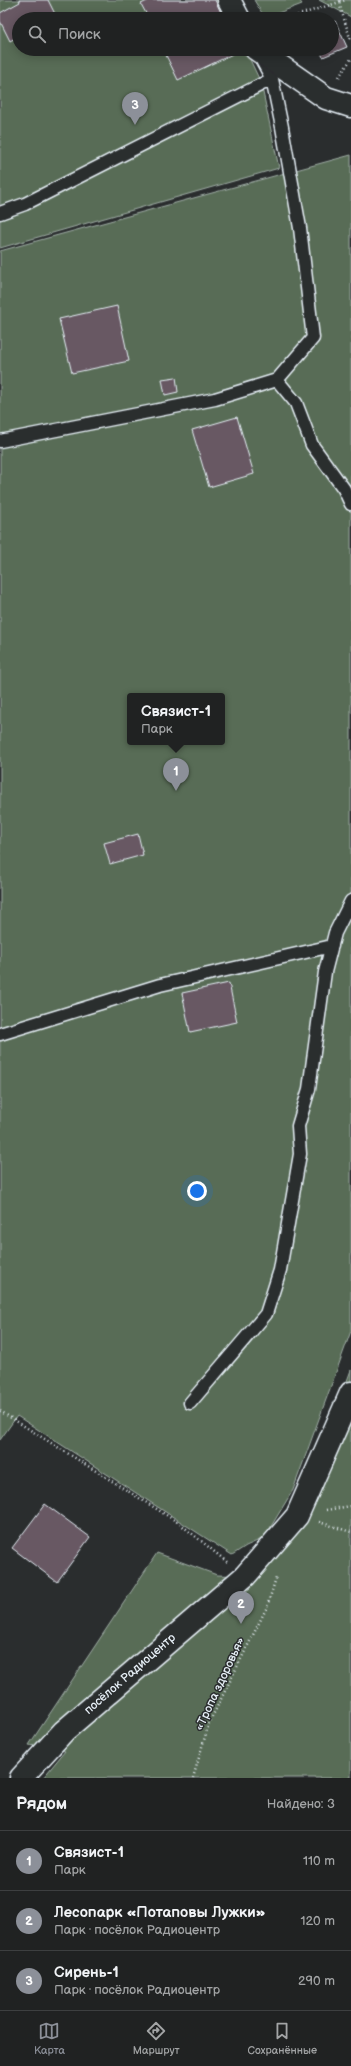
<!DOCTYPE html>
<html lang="ru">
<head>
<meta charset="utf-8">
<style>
	body { margin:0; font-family:"Balsamiq Sans",sans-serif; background:#2d2f2f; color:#f1f3f6 }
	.you { position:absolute; left:197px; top:1191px; width:14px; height:14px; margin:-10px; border:3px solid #fff; border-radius:50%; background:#1a73e8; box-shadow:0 0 0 6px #1a73e833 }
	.badge { display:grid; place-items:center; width:26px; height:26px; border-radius:50%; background:#8c9099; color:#fff; font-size:13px; font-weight:700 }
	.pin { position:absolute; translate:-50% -33px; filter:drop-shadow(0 1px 2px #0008) }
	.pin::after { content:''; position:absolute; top:21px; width:14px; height:12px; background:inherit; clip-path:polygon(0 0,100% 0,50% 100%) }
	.popup { position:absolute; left:127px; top:693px; width:98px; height:52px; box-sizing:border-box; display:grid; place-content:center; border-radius:4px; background:#202222; filter:drop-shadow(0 1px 3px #0005); font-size:13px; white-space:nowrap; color:#a2a4a5 }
	.popup b { font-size:15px; color:#f1f3f6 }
	.popup::after { content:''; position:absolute; left:50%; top:100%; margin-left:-8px; border:8px solid transparent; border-top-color:#202222 }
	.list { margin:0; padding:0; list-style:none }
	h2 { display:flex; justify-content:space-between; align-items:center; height:52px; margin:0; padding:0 16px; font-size:17px }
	h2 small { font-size:13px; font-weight:400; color:#a2a4a5 }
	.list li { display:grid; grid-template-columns:26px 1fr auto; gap:12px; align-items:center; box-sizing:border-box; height:60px; padding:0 16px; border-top:1px solid #3d3f40 }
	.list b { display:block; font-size:15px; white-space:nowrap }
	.list p { margin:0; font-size:13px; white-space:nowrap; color:#a2a4a5 }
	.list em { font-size:13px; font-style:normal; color:#a2a4a5 }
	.icon { flex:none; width:22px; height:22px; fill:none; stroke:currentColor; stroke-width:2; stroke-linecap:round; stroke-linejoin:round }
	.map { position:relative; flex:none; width:351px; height:1778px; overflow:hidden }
	.search { position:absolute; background:#202222; box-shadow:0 2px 10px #0003; left:12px; right:12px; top:12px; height:44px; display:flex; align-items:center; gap:10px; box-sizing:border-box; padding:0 14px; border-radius:22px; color:#a2a4a5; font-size:15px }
	.sheet { height:232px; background:#202222 }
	nav { display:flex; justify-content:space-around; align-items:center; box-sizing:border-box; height:56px; border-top:1px solid #3d3f40; background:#202222; font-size:11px; color:#a2a4a5 }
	nav a { display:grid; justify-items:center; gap:2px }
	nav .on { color:#8c9099 }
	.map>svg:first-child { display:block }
	.green { fill:#596c56; stroke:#a0aea7; fill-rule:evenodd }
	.building { fill:#675864; stroke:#e8f1f8 }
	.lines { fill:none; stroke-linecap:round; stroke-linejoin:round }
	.service-casing { stroke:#e8f1f8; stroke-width:15 }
	.minor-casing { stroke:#e8f1f8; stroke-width:25 }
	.path { stroke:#e8f1f8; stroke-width:2.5; stroke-dasharray:1 3; stroke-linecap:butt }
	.service { stroke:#2a2d2e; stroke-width:12 }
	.minor { stroke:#2a2d2e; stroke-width:22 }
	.labels { text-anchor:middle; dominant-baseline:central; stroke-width:3; stroke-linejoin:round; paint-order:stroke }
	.street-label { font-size:12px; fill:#e8f1f8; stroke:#2a2d2e }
</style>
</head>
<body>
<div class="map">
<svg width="351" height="1778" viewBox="0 0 351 1778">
	<rect width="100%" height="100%" fill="#2a2d2e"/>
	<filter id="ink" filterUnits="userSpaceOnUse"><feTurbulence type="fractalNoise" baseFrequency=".025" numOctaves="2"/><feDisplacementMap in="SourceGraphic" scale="8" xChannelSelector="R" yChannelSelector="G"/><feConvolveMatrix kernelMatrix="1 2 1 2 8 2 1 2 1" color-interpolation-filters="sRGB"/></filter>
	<g filter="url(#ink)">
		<path class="green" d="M 0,0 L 221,0 L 230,19 L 19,19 L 19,49 L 245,49 L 261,83 L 279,168 L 0,248 Z
			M 254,0 L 299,0 L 302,4 L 265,18 Z
			M 319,0 L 351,0 L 351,17 Z
			M 351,155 L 351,1331 L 293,1490 L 264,1538 L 246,1546 L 232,1555 L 17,1416 L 0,1440 L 0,251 ZM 130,696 L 222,696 L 222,742 L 130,742 Z
			M 351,1370 L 351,1778 L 43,1778 L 65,1751 L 29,1745 L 157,1553 L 217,1575 L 247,1576 L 310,1482 Z"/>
		<path class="building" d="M 19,0 L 48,0 L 56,16 L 51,19 L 19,19 L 19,36 L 10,41 L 0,21 L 0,13 L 20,2 Z
			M 149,0 L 215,0 L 224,19 L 149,19 L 141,4 Z
			M 335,21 L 347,47 L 323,57 L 319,49 L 332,49 L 332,23 Z
			M 163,49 L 239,49 L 239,51 L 178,80 Z
			M 117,306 L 129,361 L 72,373 L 59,319 Z
			M 176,377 L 178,392 L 165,395 L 162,379 Z
			M 237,417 L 254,474 L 209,487 L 192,430 Z
			M 138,834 L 143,855 L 110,864 L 104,843 Z
			M 229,983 L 237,1022 L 190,1032 L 182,993 Z
			M 45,1504 L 90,1537 L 57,1582 L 12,1548 Z"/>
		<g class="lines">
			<g class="service-casing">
				<path id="service" d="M 0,213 L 25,204 L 272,79
					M 277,380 L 296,403 L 312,445 L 344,489 L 351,504
					M 0,441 L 215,399 L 277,380 L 313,338 L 300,228 L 282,127 L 272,79 L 260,57
					M 0,1034 L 160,985 L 332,946
					M 190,1403 L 266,1314 L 280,1270 L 300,1154 L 298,1126 L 309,1089 L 325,972 L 335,933 L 351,901"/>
			</g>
			<g class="minor-casing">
				<path id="minor" d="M 229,0 L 239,19
					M 256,49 L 326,98 L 351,106
					M 21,1778 L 64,1731 L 245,1576 L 297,1516 L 351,1393"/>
			</g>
			<path class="path" d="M 340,0 L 339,3 L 351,41
				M 286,19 L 346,0
				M 339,77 L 351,59
				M 0,1411 L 179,1523 L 227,1562
				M 326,1510 L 351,1506
				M 319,1522 L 351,1532
				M 193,1778 L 209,1723 L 267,1607 L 276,1578"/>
			<use href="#service" class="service"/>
			<use href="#minor" class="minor"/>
		</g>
	</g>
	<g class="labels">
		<g class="street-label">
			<text transform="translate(130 1674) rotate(-41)">посёлок Радиоцентр</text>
			<text transform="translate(220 1684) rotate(-65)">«Тропа здоровья»</text>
		</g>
	</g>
</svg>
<div class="you"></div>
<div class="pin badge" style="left:176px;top:791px">1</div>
<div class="popup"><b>Связист-1</b>Парк</div>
<div class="pin badge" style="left:241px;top:1624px">2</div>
<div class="pin badge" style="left:135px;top:125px">3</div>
<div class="search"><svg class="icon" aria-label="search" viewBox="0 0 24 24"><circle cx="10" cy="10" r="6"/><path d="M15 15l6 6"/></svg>Поиск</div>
</div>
<section class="sheet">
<h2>Рядом<small>Найдено: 3</small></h2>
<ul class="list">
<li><span class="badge">1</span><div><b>Связист-1</b><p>Парк</p></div><em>110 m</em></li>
<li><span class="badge">2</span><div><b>Лесопарк «Потаповы Лужки»</b><p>Парк · посёлок Радиоцентр</p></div><em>120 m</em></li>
<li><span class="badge">3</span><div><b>Сирень-1</b><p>Парк · посёлок Радиоцентр</p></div><em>290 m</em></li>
</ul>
</section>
<nav>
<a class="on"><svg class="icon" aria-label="map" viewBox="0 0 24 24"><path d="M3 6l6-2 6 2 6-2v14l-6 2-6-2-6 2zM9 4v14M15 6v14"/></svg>Карта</a>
<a><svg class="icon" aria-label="directions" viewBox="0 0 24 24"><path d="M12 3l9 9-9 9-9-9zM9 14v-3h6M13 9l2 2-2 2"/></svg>Маршрут</a>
<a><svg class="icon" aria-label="saved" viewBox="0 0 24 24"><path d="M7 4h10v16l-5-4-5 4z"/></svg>Сохранённые</a>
</nav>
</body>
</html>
